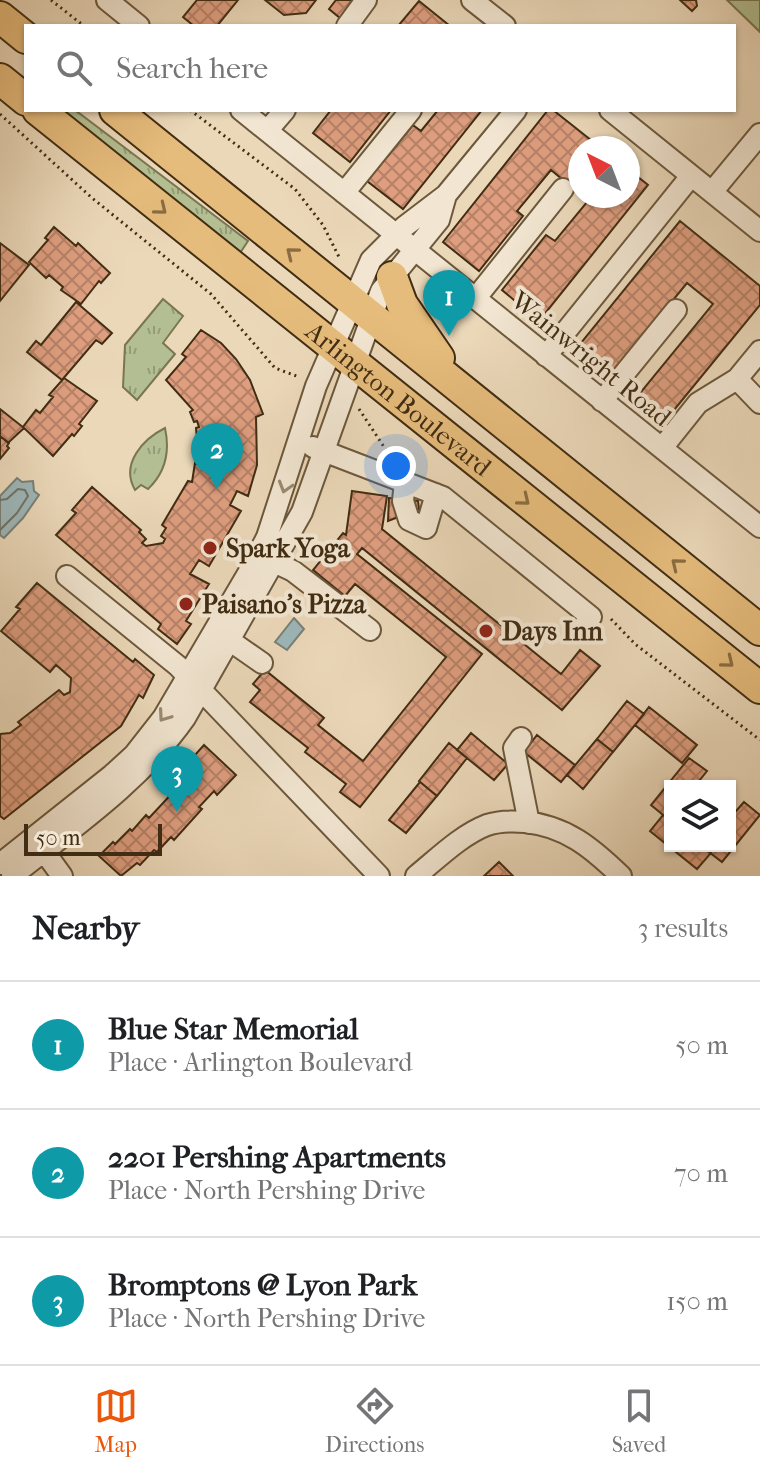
<!DOCTYPE html>
<html lang="en">
<head>
<meta charset="utf-8">
<style>
	body { margin:0; font-family:"IM FELL French Canon",serif; background:#f2f2f2; color:#202124 }
	.controls { position:absolute; right:24px; bottom:24px; display:grid; overflow:hidden; border-radius:0px; box-shadow:0 2px 6px #0004 }
	.controls button { width:72px; height:72px; display:grid; place-items:center; padding:0; border:0; border-bottom:2px solid #e0e0e0; background:#fff; color:#202124; font:40px sans-serif }
	.compass { position:absolute; left:568px; top:136px; width:72px; height:72px; border-radius:50%; background:#fff; box-shadow:0 2px 6px #0004; rotate:318deg }
	.scale { position:absolute; left:24px; bottom:20px; width:138px; box-sizing:border-box; padding-left:8px; border:4px solid #412d13; border-top:0; font-size:22px; line-height:28px; white-space:nowrap; color:#412d13; -webkit-text-stroke:6px #f2e6d2; paint-order:stroke }
	.you { position:absolute; left:396px; top:466px; width:28px; height:28px; margin:-20px; border:6px solid #fff; border-radius:50%; background:#1a73e8; box-shadow:0 0 0 12px #1a73e833 }
	.badge { display:grid; place-items:center; width:52px; height:52px; border-radius:50%; background:#ea580c; color:#fff; font-size:26px; font-weight:700 }
	.pin { position:absolute; translate:-50% -66px; filter:drop-shadow(0 2px 4px #0008) }
	.pin::after { content:''; position:absolute; top:42px; width:28px; height:24px; background:inherit; clip-path:polygon(0 0,100% 0,50% 100%) }
	.list { margin:0; padding:0; list-style:none }
	h2 { display:flex; justify-content:space-between; align-items:center; height:104px; margin:0; padding:0 32px; font-size:34px }
	h2 small { font-size:26px; font-weight:400; color:#757577 }
	.list li { display:grid; grid-template-columns:52px 1fr auto; gap:24px; align-items:center; box-sizing:border-box; height:128px; padding:0 32px; border-top:2px solid #e0e0e0 }
	.list b { display:block; font-size:30px; white-space:nowrap }
	.list p { margin:0; font-size:26px; white-space:nowrap; color:#757577 }
	.list em { font-size:26px; font-style:normal; color:#757577 }
	.icon { flex:none; width:44px; height:44px; fill:none; stroke:currentColor; stroke-width:2; stroke-linecap:round; stroke-linejoin:round }
	.map { position:relative; flex:none; width:760px; height:876px; overflow:hidden }
	.search { position:absolute; background:#fff; box-shadow:0 2px 6px #0004; left:24px; right:24px; top:24px; height:88px; display:flex; align-items:center; gap:20px; box-sizing:border-box; padding:0 28px; border-radius:0px; color:#757577; font-size:30px }
	.sheet { height:488px; background:#fff }
	nav { display:flex; justify-content:space-around; align-items:center; box-sizing:border-box; height:112px; border-top:2px solid #e0e0e0; background:#fff; font-size:22px; color:#757577 }
	nav a { display:grid; justify-items:center; gap:4px }
	nav .on { color:#ea580c }
	.map>svg:first-child { display:block }
	.grass { fill:url(#grass-tufts); stroke:#7a7652; stroke-width:2 }
	.water { fill:#9db7ba; stroke:#788077; stroke-width:2 }
	.lines { fill:none; stroke-linecap:round; stroke-linejoin:round }
	.shore { stroke:#6f7266; stroke-width:2 }
	.building { fill:url(#building-cross-hatch); stroke:#412d13; stroke-width:2 }
	.minor-casing { stroke:#6c583c; stroke-width:24 }
	.highway-casing { stroke:#412d13; stroke-width:34 }
	.path { stroke:#412d13; stroke-width:3; stroke-dasharray:2 4; stroke-linecap:butt }
	.minor { stroke:#f2e6d2; stroke-width:20 }
	.highway { stroke:#e6bc7c; stroke-width:30 }
	.oneway { stroke:#8b6d42 }
	.oneway2 { stroke:#9a8a72 }
	.poi-dot { fill:#8f2418; stroke:#f2e6d2; stroke-width:3 }
	.labels { text-anchor:middle; dominant-baseline:central; stroke-width:8; stroke-linejoin:round; paint-order:stroke }
	.street-label { font-size:26px; fill:#412d13; stroke:#f2e6d2 }
	.poi-label { font-size:26px; font-weight:bold; fill:#412d13; stroke:#f2e6d2; text-anchor:start }
</style>
</head>
<body>
<div class="map">
<svg width="760" height="876" viewBox="0 0 760 876">
	<defs>
		<pattern id="grass-tufts" width="24" height="20" patternUnits="userSpaceOnUse" patternTransform="scale(2)"><rect width="24" height="20" fill="#b3bf92"/><path d="M3 7l-1-3M5 7V3M7 7l1-3M15 17l-1-3M17 17v-4M19 17l1-3" fill="none" stroke="#939c76"/></pattern>
		<pattern id="building-cross-hatch" width="8" height="8" patternUnits="userSpaceOnUse" patternTransform="scale(2)"><rect width="8" height="8" fill="#de9e7f"/><path d="M0 0l8 8M0 8l8-8" fill="none" stroke="#b68167"/></pattern>
	</defs>
	<rect width="100%" height="100%" fill="#ebd8b9"/>
	<filter id="stains"><feTurbulence type="fractalNoise" baseFrequency=".0025" numOctaves="4"/><feColorMatrix values="0 0 0 0 .2 0 0 0 0 .09 0 0 0 0 .02 0 0 0 .5 -.17"/></filter>
	<radialGradient id="worn" r=".72"><stop offset=".6" stop-color="#630" stop-opacity="0"/><stop offset="1" stop-color="#630" stop-opacity=".3"/></radialGradient>
	<path class="grass" d="M 727,0 L 760,0 L 760,32 Z
		M 62,110 L 75,110 L 248,241 L 240,253 Z
		M 163,299 L 183,316 L 163,343 L 175,354 L 137,400 L 123,387 L 125,345 Z
		M 165,428 C 170,451 166,472 148,489 L 141,485 L 135,490 C 120,464 143,439 165,428 Z"/>
	<path class="water" d="M 17,478 L 22,482 L 33,481 L 34,491 L 39,495 L 23,518 L 4,538 L 0,535 L 0,496 Z
		M 294,618 L 304,629 L 287,650 L 275,642 Z"/>
	<g class="lines">
		<path class="shore" d="M 0,500 L 7,499 L 18,489 L 25,490 L 28,496 L 17,513 L 0,530"/>
	</g>
	<path class="building" d="M 197,0 L 238,0 L 217,26 L 194,26 L 183,17 Z
		M 265,0 L 316,0 L 306,13 L 284,15 Z
		M 336,0 L 354,0 L 340,18 L 329,9 Z
		M 680,0 L 696,0 L 697,6 L 692,11 Z
		M 419,1 L 450,26 L 398,26 Z
		M 331,110 L 391,110 L 350,162 L 313,133 Z
		M 438,110 L 482,110 L 403,209 L 367,181 L 413,125 L 421,131 Z
		M 548,110 L 553,110 L 601,148 L 580,148 L 580,194 L 551,170 L 517,211 L 523,216 L 479,271 L 443,242 Z
		M 628,169 L 648,185 L 539,321 L 502,290 L 546,235 L 555,241 L 588,201 L 582,196 L 628,196 Z
		M 680,221 L 760,286 L 760,305 L 665,421 L 636,398 L 713,304 L 687,283 L 610,377 L 576,349 Z
		M 54,227 L 76,246 L 78,243 L 110,273 L 101,283 L 99,281 L 81,304 L 61,290 L 63,287 L 49,275 L 46,278 L 29,262 L 48,240 L 45,238 Z
		M 0,243 L 29,265 L 0,301 Z
		M 76,302 L 112,333 L 102,344 L 96,340 L 62,380 L 27,352 L 36,341 L 41,345 Z
		M 201,330 L 221,343 L 236,359 L 250,380 L 263,414 L 256,417 L 257,465 L 248,496 L 237,491 L 230,505 L 241,511 L 209,566 L 199,560 L 190,574 L 209,584 L 186,621 L 191,624 L 177,644 L 158,629 L 161,624 L 56,535 L 76,513 L 72,510 L 92,487 L 141,530 L 139,532 L 146,539 L 142,543 L 146,546 L 163,543 L 165,539 L 161,536 L 166,528 L 162,525 L 188,481 L 192,482 L 195,463 L 199,465 L 200,457 L 197,457 L 198,446 L 202,446 L 201,439 L 197,439 L 196,428 L 199,427 L 197,421 L 194,422 L 190,412 L 193,410 L 166,380 L 186,357 L 182,354 Z
		M 64,378 L 97,401 L 79,424 L 82,426 L 74,436 L 72,434 L 53,456 L 23,427 L 36,410 L 40,413 L 53,397 L 49,395 Z
		M 0,409 L 24,428 L 8,443 L 0,436 Z
		M 0,436 L 9,443 L 7,446 L 9,448 L 0,459 Z
		M 352,491 L 387,496 L 382,529 L 561,674 L 580,650 L 600,666 L 562,710 L 362,548 L 357,554 L 482,654 L 360,807 L 340,792 L 346,784 L 305,752 L 308,748 L 250,702 L 260,690 L 253,684 L 265,670 L 324,718 L 318,725 L 363,761 L 446,657 L 355,584 L 345,596 L 313,570 L 343,533 L 346,535 Z
		M 389,498 L 418,501 L 419,509 L 388,521 Z
		M 37,583 L 133,662 L 135,659 L 154,675 L 143,698 L 139,695 L 121,726 L 4,819 L 0,816 L 0,734 L 10,733 L 21,725 L 18,722 L 59,690 L 64,695 L 70,692 L 71,678 L 56,665 L 50,672 L 1,631 L 20,609 L 16,607 Z
		M 627,701 L 644,714 L 613,752 L 597,739 Z
		M 649,707 L 697,745 L 682,763 L 635,725 Z
		M 471,733 L 508,764 L 494,780 L 457,750 Z
		M 537,735 L 575,765 L 561,782 L 524,752 Z
		M 597,739 L 613,752 L 583,789 L 567,775 Z
		M 449,743 L 467,758 L 437,796 L 419,781 Z
		M 204,745 L 236,775 L 217,795 L 214,791 L 199,807 L 202,809 L 174,840 L 171,837 L 157,852 L 154,850 L 140,865 L 137,863 L 121,876 L 99,856 L 113,842 L 115,844 L 130,829 L 132,831 L 146,815 L 149,818 L 178,787 L 175,784 L 189,769 L 186,765 Z
		M 689,758 L 707,771 L 695,786 L 670,786 L 668,819 L 651,805 Z
		M 420,782 L 437,796 L 406,833 L 389,820 Z
		M 744,802 L 760,815 L 722,862 L 705,849 L 708,846 L 730,846 L 730,818 Z
		M 663,815 L 670,820 L 670,846 L 702,846 L 711,853 L 697,869 L 650,831 Z
		M 499,862 L 513,876 L 484,876 Z"/>
	<g class="lines">
		<g class="minor-casing">
			<path id="minor" d="M 107,0 L 139,26
				M 472,0 L 505,26
				M 347,26 L 366,0
				M 241,110 L 760,527
				M 610,110 L 760,231
				M 267,131 L 285,110
				M 712,192 L 760,134
				M 344,193 L 411,110
				M 475,299 L 563,189
				M 546,356 L 691,176
				M 737,379 L 760,403
				M 602,401 L 676,310
				M 313,447 L 443,497 L 591,617 L 580,631
				M 662,448 L 698,403 L 737,379 L 760,351
				M 405,481 L 403,501 L 409,520 L 426,528 L 436,494
				M 274,562 L 293,571 L 370,630
				M 67,576 L 178,666 L 379,876
				M 229,640 L 262,663
				M 521,738 L 514,748 L 529,823
				M 36,840 L 62,876
				M 0,864 L 112,775 L 134,755 L 163,718 L 250,570 L 267,537 L 316,386 L 371,260 L 404,227 L 446,195 L 516,110
				M 12,876 C 74,827 139,783 185,718 L 302,512 L 381,291 L 439,220 L 446,195
				M 416,876 C 437,859 461,835 487,825 C 499,821 513,821 525,822 C 566,826 592,848 621,876"/>
		</g>
		<g class="highway-casing">
			<g id="highway">
				<path d="M 0,17 L 26,38"/>
				<path d="M 0,79 L 26,100"/>
				<path id="s1" d="M 38,110 L 760,688"/>
				<path d="M 115,110 L 760,630"/>
				<path d="M 392,277 L 402,304 L 439,358"/>
			</g>
		</g>
		<path class="path" d="M 51,0 L 84,26
			M 190,110 L 295,189 L 323,225 L 340,259
			M 0,114 L 92,198 L 211,294 L 275,368 L 299,377
			M 359,409 L 390,456
			M 611,619 L 635,644 L 760,740"/>
		<use href="#minor" class="minor"/>
		<use href="#highway" class="highway"/>
	</g>
	<defs><path id="oneway-chevron" d="M-2-3.5L2.5 0L-2 3.5" fill="none" stroke-width="1.6" stroke-linecap="round" stroke-linejoin="round" transform="scale(2)"/></defs>
	<g class="oneway">
		<use href="#oneway-chevron" transform="translate(161 209) rotate(39)"/>
		<use href="#oneway-chevron" transform="translate(292 253) rotate(-141)"/>
		<use href="#oneway-chevron" transform="translate(524 500) rotate(39)"/>
		<use href="#oneway-chevron" transform="translate(677 564) rotate(-141)"/>
		<use href="#oneway-chevron" transform="translate(728 662) rotate(39)"/>
	</g>
	<g class="oneway2">
		<use href="#oneway-chevron" transform="translate(285 487) rotate(107)"/>
		<use href="#oneway-chevron" transform="translate(164 716) rotate(125)"/>
	</g>
	<g class="poi-dot">
		<circle cx="210" cy="548" r="8"/>
		<circle cx="186" cy="604" r="8"/>
		<circle cx="486" cy="631" r="8"/>
	</g>
	<g class="labels">
		<g class="street-label">
			<text transform="translate(591 359) rotate(39)">Wainwright Road</text>
			<text stroke="none"><textPath href="#s1" startOffset="462">Arlington Boulevard</textPath></text>
		</g>
		<g class="poi-label">
			<text x="226" y="548">Spark Yoga</text>
			<text x="202" y="604">Paisano's Pizza</text>
			<text x="502" y="631">Days Inn</text>
		</g>
	</g>
	<rect width="100%" height="100%" filter="url(#stains)"/>
	<rect width="100%" height="100%" fill="url(#worn)"/>
</svg>
<div class="controls">
<button><svg class="icon" aria-label="layers" viewBox="0 0 24 24"><path d="M12 4l9 5-9 5-9-5zM3 14l9 5 9-5"/></svg></button>
</div>
<svg class="compass" viewBox="-18 -18 36 36"><path d="M0-13l5 13h-10z" fill="#e53935"/><path d="M0 13l5-13h-10z" fill="#757577"/></svg>
<div class="scale">50 m</div>
<div class="you"></div>
<div class="pin badge" style="left:449px;top:336px;background:#0f9aa8">1</div>
<div class="pin badge" style="left:217px;top:489px;background:#0f9aa8">2</div>
<div class="pin badge" style="left:177px;top:812px;background:#0f9aa8">3</div>
<div class="search"><svg class="icon" aria-label="search" viewBox="0 0 24 24"><circle cx="10" cy="10" r="6"/><path d="M15 15l6 6"/></svg>Search here</div>
</div>
<section class="sheet">
<h2>Nearby<small>3 results</small></h2>
<ul class="list">
<li><span class="badge" style="background:#0f9aa8">1</span><div><b>Blue Star Memorial</b><p>Place · Arlington Boulevard</p></div><em>50 m</em></li>
<li><span class="badge" style="background:#0f9aa8">2</span><div><b>2201 Pershing Apartments</b><p>Place · North Pershing Drive</p></div><em>70 m</em></li>
<li><span class="badge" style="background:#0f9aa8">3</span><div><b>Bromptons @ Lyon Park</b><p>Place · North Pershing Drive</p></div><em>150 m</em></li>
</ul>
</section>
<nav>
<a class="on"><svg class="icon" aria-label="map" viewBox="0 0 24 24"><path d="M3 6l6-2 6 2 6-2v14l-6 2-6-2-6 2zM9 4v14M15 6v14"/></svg>Map</a>
<a><svg class="icon" aria-label="directions" viewBox="0 0 24 24"><path d="M12 3l9 9-9 9-9-9zM9 14v-3h6M13 9l2 2-2 2"/></svg>Directions</a>
<a><svg class="icon" aria-label="saved" viewBox="0 0 24 24"><path d="M7 4h10v16l-5-4-5 4z"/></svg>Saved</a>
</nav>
</body>
</html>
